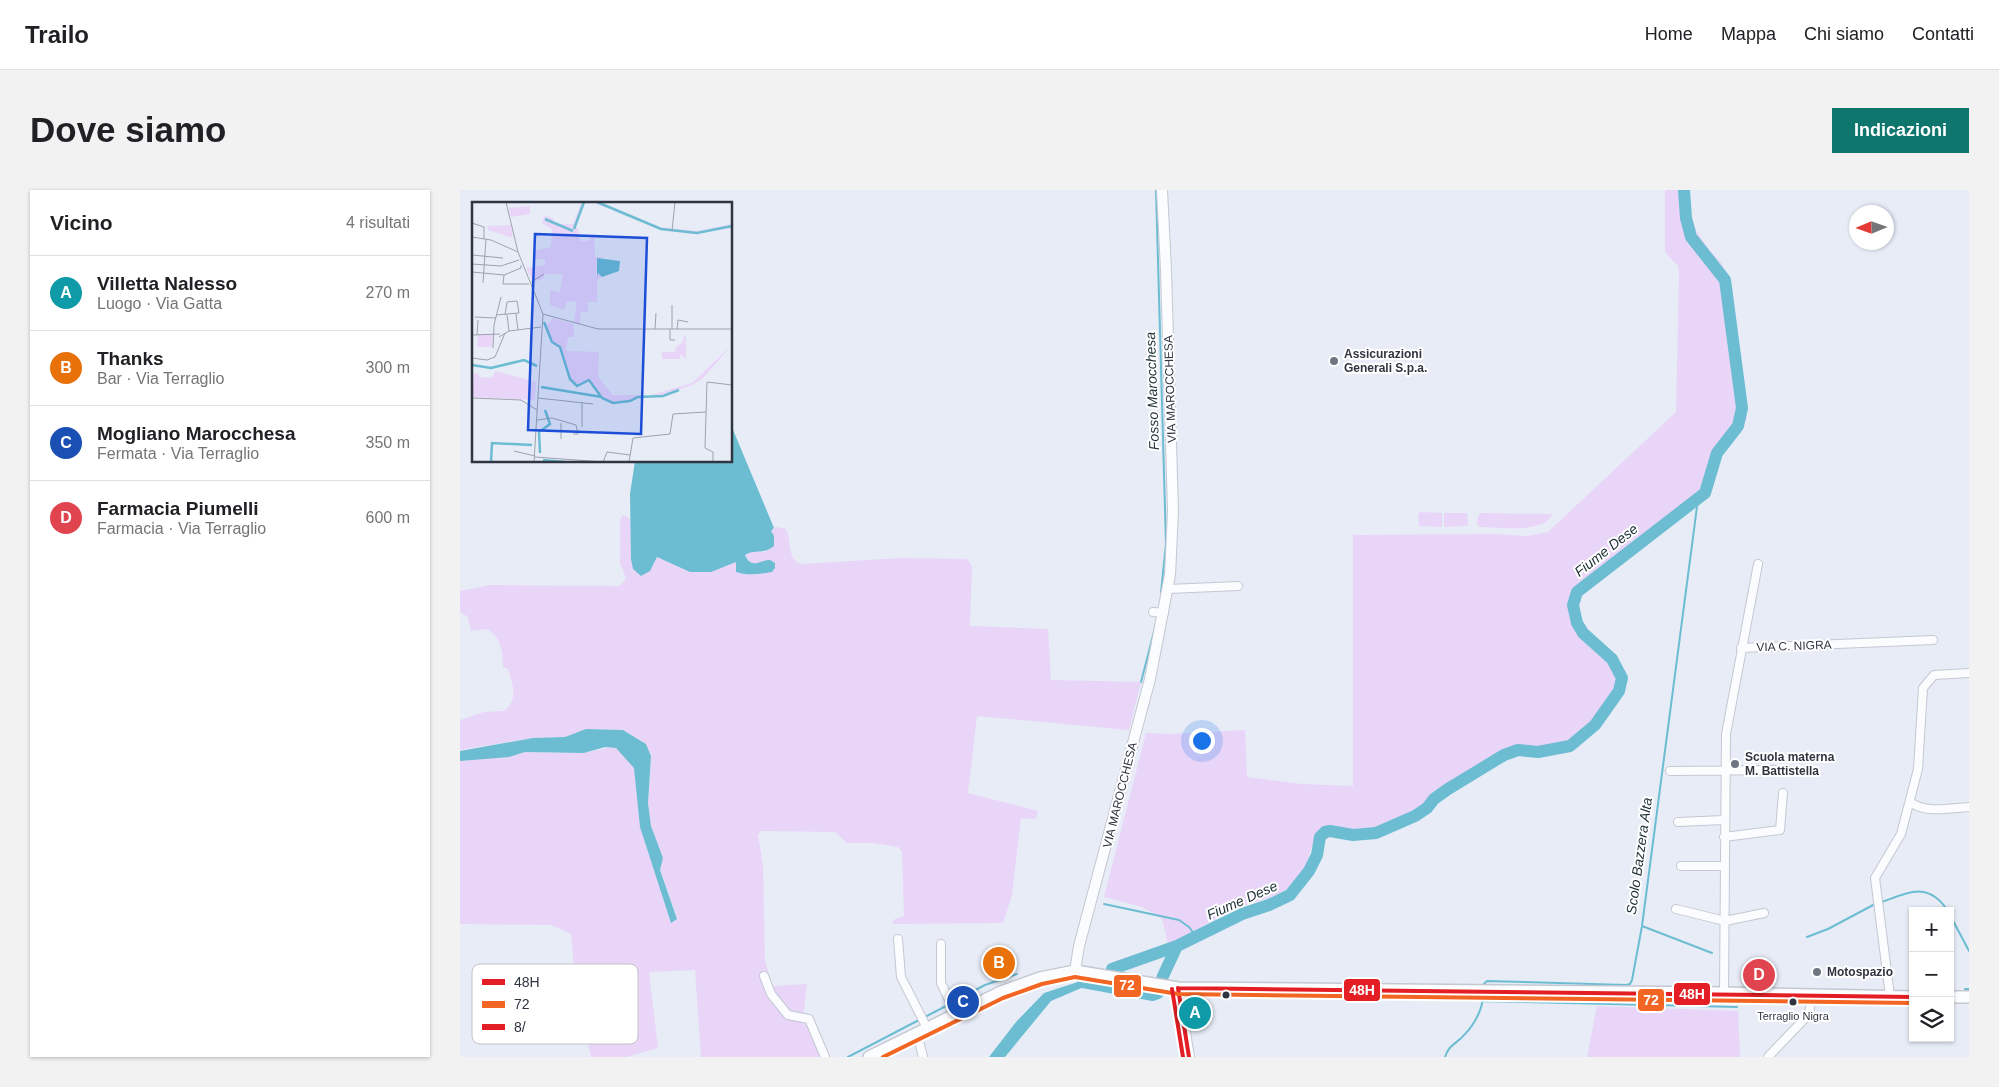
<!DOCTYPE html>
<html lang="it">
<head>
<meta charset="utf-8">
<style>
	body { margin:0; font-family:Arial,sans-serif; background:#f2f2f2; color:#202124 }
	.controls { position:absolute; right:15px; bottom:15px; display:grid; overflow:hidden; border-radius:0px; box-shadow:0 1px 4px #0004 }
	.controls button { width:45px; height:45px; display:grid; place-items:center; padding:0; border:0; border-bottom:1px solid #e0e0e0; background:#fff; color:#202124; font:25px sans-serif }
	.compass { position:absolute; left:1389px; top:15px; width:45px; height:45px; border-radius:50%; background:#fff; box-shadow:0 1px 4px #0004; rotate:268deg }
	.you { position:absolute; left:741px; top:550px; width:18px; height:18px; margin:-12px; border:4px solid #fff; border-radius:50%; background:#1a73e8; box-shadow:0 0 0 8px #1a73e833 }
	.badge { display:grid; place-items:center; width:32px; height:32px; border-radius:50%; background:#0f766e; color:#fff; font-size:16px; font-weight:700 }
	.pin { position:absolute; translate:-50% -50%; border:2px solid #fff; box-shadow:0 1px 5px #0006 }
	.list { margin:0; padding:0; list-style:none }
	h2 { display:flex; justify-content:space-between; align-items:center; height:65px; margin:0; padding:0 20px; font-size:21px }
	h2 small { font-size:16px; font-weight:400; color:#757577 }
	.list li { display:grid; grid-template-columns:32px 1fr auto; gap:15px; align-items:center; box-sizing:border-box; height:75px; padding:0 20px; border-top:1px solid #e0e0e0 }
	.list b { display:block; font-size:19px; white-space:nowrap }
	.list p { margin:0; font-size:16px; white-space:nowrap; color:#757577 }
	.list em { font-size:16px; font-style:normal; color:#757577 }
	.icon { flex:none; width:28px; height:28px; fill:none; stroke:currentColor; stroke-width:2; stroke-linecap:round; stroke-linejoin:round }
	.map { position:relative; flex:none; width:1509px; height:867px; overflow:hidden; border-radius:0px }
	header { display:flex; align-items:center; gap:30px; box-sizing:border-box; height:70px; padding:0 25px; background:#fff; border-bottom:1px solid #e0e0e0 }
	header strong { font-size:24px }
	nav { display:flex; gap:28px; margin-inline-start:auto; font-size:18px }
	.intro { display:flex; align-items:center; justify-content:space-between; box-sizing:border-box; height:120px; padding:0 30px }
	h1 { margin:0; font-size:35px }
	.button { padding:12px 22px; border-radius:0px; background:#0f766e; color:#fff; font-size:18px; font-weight:700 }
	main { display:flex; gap:30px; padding:0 30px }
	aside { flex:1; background:#fff; border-radius:0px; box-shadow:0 1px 4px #0004 }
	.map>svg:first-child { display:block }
	.green { fill:#e8d5f8 }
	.water { fill:#6cbdd2 }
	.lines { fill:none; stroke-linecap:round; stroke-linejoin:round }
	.stream { stroke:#6cbdd2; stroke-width:2 }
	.river { stroke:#6cbdd2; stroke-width:12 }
	.street-casing { stroke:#c3c8d3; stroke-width:10 }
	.secondary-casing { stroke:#c3c8d3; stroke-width:12 }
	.primary-casing { stroke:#c3c8d3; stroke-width:14 }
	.street { stroke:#fbfcfe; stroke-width:8 }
	.secondary { stroke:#fbfcfe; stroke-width:10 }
	.primary { stroke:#fbfcfe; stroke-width:11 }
	.bus-1-casing { stroke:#fff; stroke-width:8 }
	.bus-2-casing { stroke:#fff; stroke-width:8 }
	.bus-3-casing { stroke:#fff; stroke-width:8 }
	.bus-1 { stroke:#e31e24; stroke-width:4 }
	.bus-2 { stroke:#f26522; stroke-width:4 }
	.bus-3 { stroke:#e31e24; stroke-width:4 }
	.poi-dot { fill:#6f7581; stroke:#fff; stroke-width:2 }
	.bus-dot { fill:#2f3541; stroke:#fff; stroke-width:2 }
	.labels { text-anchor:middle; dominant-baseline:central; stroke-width:4; stroke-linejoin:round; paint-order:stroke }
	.bus-label { font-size:11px; fill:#2f3541; stroke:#fff }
	.poi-label { font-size:12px; font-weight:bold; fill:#2f3541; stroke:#fff; text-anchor:start }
	.street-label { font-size:12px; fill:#2f3541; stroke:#fff }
	.water-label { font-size:14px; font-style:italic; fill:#1b2e34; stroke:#fff }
	.inset-river { fill:none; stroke:#6cbdd2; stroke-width:2.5 }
	.inset-road { fill:none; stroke:#9da3ae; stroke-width:1 }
	.view { fill:#1d4ed8; fill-opacity:0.15; stroke:#1d4ed8; stroke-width:2.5 }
	.inset-edge { fill:none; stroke:#2f3541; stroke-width:2.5 }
	.key { fill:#fff; stroke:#c1c2c6; stroke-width:1 }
	.key-label { font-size:14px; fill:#2f3541 }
	.line-badge { stroke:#fff; stroke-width:2 }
	.badge-label { font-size:14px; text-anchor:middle; font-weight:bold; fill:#fff }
</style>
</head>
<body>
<header>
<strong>Trailo</strong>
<nav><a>Home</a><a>Mappa</a><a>Chi siamo</a><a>Contatti</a></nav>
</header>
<div class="intro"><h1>Dove siamo</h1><a class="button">Indicazioni</a></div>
<main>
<aside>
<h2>Vicino<small>4 risultati</small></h2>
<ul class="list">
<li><span class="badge" style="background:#0f9aa8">A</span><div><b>Villetta Nalesso</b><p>Luogo · Via Gatta</p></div><em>270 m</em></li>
<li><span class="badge" style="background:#e8710a">B</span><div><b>Thanks</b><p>Bar · Via Terraglio</p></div><em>300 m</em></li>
<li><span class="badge" style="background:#1a4fb4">C</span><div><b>Mogliano Marocchesa</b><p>Fermata · Via Terraglio</p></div><em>350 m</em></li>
<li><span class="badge" style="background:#e0444e">D</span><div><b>Farmacia Piumelli</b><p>Farmacia · Via Terraglio</p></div><em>600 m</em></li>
</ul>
</aside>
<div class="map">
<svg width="1509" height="867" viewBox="0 0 1509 867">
	<rect width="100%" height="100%" fill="#e7ecf7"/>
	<path class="green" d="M 1205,0 L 1228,0 L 1229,20 L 1237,42 L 1250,61 L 1261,72 L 1272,96 L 1286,217 L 1282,218 L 1287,228 C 1282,242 1269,251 1261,264 C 1253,277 1255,294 1246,307 C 1240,315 1228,322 1220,328 C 1198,345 1177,363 1154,380 C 1145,387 1132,392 1123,401 C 1092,431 1178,466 1162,504 C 1154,521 1132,548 1116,558 C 1099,569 1076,563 1057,566 C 1027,572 997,601 972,615 C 953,625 929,635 909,640 C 893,645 879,635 864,637 C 850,646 850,677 837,691 C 821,708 796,710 775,719 C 733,739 698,767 650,775 L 656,771 L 708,754 L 702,729 L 682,717 L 644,707 L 686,543 L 711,544 L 785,540 L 787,587 L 842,594 L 893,596 L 893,345 L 1032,344 L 1068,346 L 1088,342 L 1216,222 L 1219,82 L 1218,76 L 1205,62 Z
		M 961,322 L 982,323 L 982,337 L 959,336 L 958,324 Z
		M 984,323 L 1007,323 L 1008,336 L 984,337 Z
		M 1021,323 L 1091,324 L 1092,325 C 1082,344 1039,337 1020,337 L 1017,334 L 1018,326 Z
		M 163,325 L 168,327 L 171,331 L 171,369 L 191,376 L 197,367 L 230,382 L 251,382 L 276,372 L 277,377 L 296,375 L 291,373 L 285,365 L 290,362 L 305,362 L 311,341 L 316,337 L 326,339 C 332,352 327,371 342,374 L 441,368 L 506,369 L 510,372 L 512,377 L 510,436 L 588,439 L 591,490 L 681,492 L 669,540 L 517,526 L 508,603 L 578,621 L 576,629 L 561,628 L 552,705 L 543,733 L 432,734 L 435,729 L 444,726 L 442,661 L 438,657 L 413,653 L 387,653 L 375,642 L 301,641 L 298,645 L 303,675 L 305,771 L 313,796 L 347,794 L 343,829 L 371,867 L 241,867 L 235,780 L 189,782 L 198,858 L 167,867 L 131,867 L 125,841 L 121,799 L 114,777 L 111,744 L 91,735 L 0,734 L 0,571 L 55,565 L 65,562 L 124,563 L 151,557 L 156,558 L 172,573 L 176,584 L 180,637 L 211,732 L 217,728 L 200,679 L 203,668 L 191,636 L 188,613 L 191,566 L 186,554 L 182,551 L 163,540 L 126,539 L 105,547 L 73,548 L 0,560 L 0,530 L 24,522 L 44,521 C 59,509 53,496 48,479 L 43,477 C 43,462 41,447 27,439 L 11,441 L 8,427 L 0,422 L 0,401 L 30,395 L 160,396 L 166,388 L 160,373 L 160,330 Z
		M 1137,816 L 1278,821 L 1280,867 L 1127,867 Z"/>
	<path class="water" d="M 271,235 L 314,338 L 311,341 L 314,346 L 314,356 C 304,365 294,359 285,365 C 292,380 299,370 310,370 L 315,373 L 315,378 L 312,382 C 301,384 287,386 276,382 L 276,372 L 251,382 L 230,382 L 197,367 L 190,381 L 181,386 L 173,379 L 171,369 L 170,304 L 175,271 L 271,271 Z
		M 126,539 L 163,540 L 186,554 L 191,566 L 188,613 L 191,636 L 203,668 L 200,680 L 217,729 L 211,733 L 180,637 L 174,578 L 156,558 L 145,557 L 124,563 L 65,562 L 49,567 L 0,571 L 0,561 L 73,548 L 105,547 Z
		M 624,790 L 641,792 L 626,796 L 591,811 L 545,867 L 529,867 L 556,832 L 584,803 Z"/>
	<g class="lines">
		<path class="stream" d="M 696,0 L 706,354 L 701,402
			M 681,492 L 696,434
			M 1419,713 C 1448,703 1468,690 1488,721
			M 644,714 L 719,730 L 729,737 L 735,745
			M 1490,725 L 1509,761
			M 1182,736 L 1252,763
			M 1347,747 L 1368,739 L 1415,714
			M 1022,796 L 1027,791 L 1166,795 L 1170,794 L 1172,790 L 1182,736 L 1238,309
			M 1505,799 L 1509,799
			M 1022,811 L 1277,817
			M 492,812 L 525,795 L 557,784
			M 463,828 L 488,815
			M 388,867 L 459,830
			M 985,867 C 989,854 997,854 1005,844 C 1014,835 1023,819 1023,805"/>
		<path class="river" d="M 652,779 L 717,756 L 782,724 L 809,715 L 830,705 L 849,681 L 857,665 L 860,647 L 865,642 L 870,641 L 893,645 L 916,643 L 955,626 L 967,618 L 974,609 L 988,599 L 1044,565 L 1058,560 L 1078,562 L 1110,556 L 1135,535 L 1159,501 L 1162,488 L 1152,469 L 1123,443 L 1117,433 L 1113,415 L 1117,402 L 1245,303 L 1257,263 L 1278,236 L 1282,218 L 1265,90 L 1231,47 L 1226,28 L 1224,0
			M 623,792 L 693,805 L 698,803 L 703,786 L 717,756"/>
		<g class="street-casing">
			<path id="street" d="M 708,399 L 778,396
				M 693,422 L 704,423
				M 1281,458 L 1473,450
				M 1210,581 L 1321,580
				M 1450,612 C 1466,624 1490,618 1509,617
				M 1218,632 L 1264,630
				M 1264,647 L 1320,640 L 1323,603
				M 1221,676 L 1264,676
				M 1216,719 L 1265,731 L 1304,723
				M 438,749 L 441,787 L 467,838
				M 481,754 L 481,793 L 496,824
				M 304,786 L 311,804 L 328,825 L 349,829 L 365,867
				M 1264,803 L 1266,544 L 1298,374
				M 1430,806 L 1415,688 L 1441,644 L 1458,579 L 1463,498 L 1474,485 L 1509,483
				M 457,843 L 463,867
				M 1308,867 L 1349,824 L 1352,804"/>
		</g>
		<g class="secondary-casing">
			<path id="secondary" d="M 615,781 L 619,756 L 690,489 L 710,385 L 713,321 L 706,80 L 702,0
				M 718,798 L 729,867"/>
		</g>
		<g class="primary-casing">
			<path id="primary" d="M 1490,807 L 1509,807
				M 409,867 L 541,802 L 580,788 L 615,781 L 718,798 L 1264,803 L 1453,807"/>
		</g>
		<use href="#street" class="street"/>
		<use href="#secondary" class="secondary"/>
		<use href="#primary" class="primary"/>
		<g class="bus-1-casing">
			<path id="bus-1" d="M 718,798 L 1453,807
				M 718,798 L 729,867"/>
		</g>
		<g class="bus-2-casing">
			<path id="bus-2" d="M 423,867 L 543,808 L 582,794 L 615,787 L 718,804 L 1453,813"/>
		</g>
		<g class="bus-3-casing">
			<path id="bus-3" d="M 712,799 L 723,867"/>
		</g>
		<use href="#bus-1" class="bus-1"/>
		<use href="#bus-2" class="bus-2"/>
		<use href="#bus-3" class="bus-3"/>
	</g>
	<g class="poi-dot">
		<circle cx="874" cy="171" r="5"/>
		<circle cx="1275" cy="574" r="5"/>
		<circle cx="1357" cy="782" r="5"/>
	</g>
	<g class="bus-dot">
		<circle cx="766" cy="805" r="4.5"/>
		<circle cx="1333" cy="812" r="4.5"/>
	</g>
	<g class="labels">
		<g class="bus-label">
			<text x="1333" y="826">Terraglio Nigra</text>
		</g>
		<g class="poi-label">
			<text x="884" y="164">Assicurazioni<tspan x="884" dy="14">Generali S.p.a.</tspan></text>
			<text x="1285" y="567">Scuola materna<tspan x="1285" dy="14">M. Battistella</tspan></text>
			<text x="1367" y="782">Motospazio</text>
		</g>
		<g class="street-label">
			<text transform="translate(710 199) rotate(-92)">VIA MAROCCHESA</text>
			<text transform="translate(1334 456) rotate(-2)">VIA C. NIGRA</text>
			<text transform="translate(660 605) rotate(-76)">VIA MAROCCHESA</text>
		</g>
		<g class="water-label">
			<text transform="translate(692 201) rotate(-92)">Fosso Marocchesa</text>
			<text transform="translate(1146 360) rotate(-38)">Fiume Dese</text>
			<text transform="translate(1179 666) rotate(-82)">Scolo Bazzera Alta</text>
			<text transform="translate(782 710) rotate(-24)">Fiume Dese</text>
		</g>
	</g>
	<g transform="translate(12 12)">
		<rect width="260" height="260" fill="#e7ecf7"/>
		<path d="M 113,0 L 103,25 L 106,26 L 108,39 L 116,39 L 122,32 L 123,55 L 132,55 L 125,58 L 124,74 L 127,71 L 130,75 L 125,78 L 125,100 L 116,100 L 116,110 L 109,110 L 108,122 L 102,120 L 105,100 L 95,99 L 92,108 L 78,103 L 78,88 L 88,90 L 91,72 L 73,72 L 71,77 L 61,80 L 54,66 L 73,63 L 73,57 L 63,57 L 61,49 L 79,45 L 80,27 L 70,21 L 72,14 L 81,16 L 82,22 L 101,22 L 109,1 ZM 120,0 L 128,0 L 188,25 L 226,29 L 259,22 L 260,26 L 222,32 L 189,28 ZM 58,4 L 58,12 L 39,15 L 37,6 ZM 39,23 L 41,36 L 16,28 L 15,24 ZM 81,116 L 102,122 L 102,135 L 96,135 L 94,149 L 127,150 L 126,175 L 141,193 L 178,193 L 140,202 L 130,196 L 117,179 L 103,183 L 98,177 L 89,145 L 81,140 L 74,125 L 72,117 L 74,124 ZM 21,132 L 20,145 L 5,145 L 6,133 ZM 212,133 L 214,134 L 214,157 L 209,152 L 208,157 L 190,157 L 190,150 L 203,150 L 204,145 L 211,140 ZM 260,143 L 231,176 L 220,183 L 190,193 L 179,193 L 220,181 ZM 23,169 L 64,180 L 63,198 L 0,195 L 0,172 L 7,171 L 7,175 L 20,176 Z" fill="#e8d5f8"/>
		<path d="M 125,56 L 148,59 L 147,69 L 130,75 L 126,71 L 125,75 Z" fill="#6cbdd2"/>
		<path class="inset-river" d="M 125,0 L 189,27 L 225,31 L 260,24M 73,17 L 101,29M 102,27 L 112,0M 72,120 L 80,140 L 88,145 L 98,177 L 105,184 L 117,178 L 130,196 L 141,201 L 158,199 L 166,195 L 191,194 L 207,188M 0,163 L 19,166 L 52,158 L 65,164M 69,185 L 130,195M 68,251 L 67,230 L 78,222 L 73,208M 71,258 L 93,260M 19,260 L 20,241 L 60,243"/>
		<path class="inset-road" d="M 34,0 L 46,50 L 71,112 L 62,260M 0,21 L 12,25 L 12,37M 200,29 L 203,0M 0,35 L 19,38 L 46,50M 0,53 L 31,56M 0,62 L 29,64 L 47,58M 0,70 L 32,73 L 49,66 L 49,63M 32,73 L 31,82 L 57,82M 59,80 L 72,72M 11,81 L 14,37M 200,103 L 200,127M 44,112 L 46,128M 71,112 L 126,127 L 260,127M 24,113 L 47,111M 33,113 L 35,100 L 45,99 L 47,111M 35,113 L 37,129M 3,115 L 24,116M 183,127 L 184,111M 198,127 L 198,138 L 203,138M 205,127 L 206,118 L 216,120M 0,133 L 28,132M 5,133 L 6,118M 27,135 L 37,129 L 69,125M 21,146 L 22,123 L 29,95M 0,156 L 15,158 L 23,155 L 33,131M 0,196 L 49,198 L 65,208M 66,196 L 121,202M 110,200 L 110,225M 65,218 L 80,216 L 104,223 L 106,232 L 101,232M 89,237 L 89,221M 42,249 L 63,254M 63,255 L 131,260 L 135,250 L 158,253M 157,260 L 161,236 L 198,232 L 201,212 L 234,210M 241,260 L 241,250 L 233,246 L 235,180 L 260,183"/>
		<path class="view" d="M 63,32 L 175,36 L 169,232 L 56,228 Z"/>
		<rect width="260" height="260" class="inset-edge"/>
	</g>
	<rect x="12" y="774" width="166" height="80" rx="8" class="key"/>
	<rect x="22" y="789" width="23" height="6" fill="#e31e24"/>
	<rect x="22" y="811" width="23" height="7" fill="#f26522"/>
	<rect x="22" y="834" width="23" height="6" fill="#e31e24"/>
	<g class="key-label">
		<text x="54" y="797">48H</text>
		<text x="54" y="819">72</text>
		<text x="54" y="842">8/</text>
	</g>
	<g class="line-badge">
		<rect x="653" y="784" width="29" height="24" rx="5" fill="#f26522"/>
		<rect x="883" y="788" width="38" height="24" rx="5" fill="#e31e24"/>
		<rect x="1213" y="792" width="38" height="24" rx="5" fill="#e31e24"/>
		<rect x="1177" y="798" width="28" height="24" rx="5" fill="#f26522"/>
	</g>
	<g class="badge-label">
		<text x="667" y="800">72</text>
		<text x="902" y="805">48H</text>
		<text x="1232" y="809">48H</text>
		<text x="1191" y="815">72</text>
	</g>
</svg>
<div class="controls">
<button>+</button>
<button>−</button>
<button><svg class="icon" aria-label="layers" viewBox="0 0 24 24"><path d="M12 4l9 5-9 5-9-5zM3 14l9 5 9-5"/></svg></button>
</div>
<svg class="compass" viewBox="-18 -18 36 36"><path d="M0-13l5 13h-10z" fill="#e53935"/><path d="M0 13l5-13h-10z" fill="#757577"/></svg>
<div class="you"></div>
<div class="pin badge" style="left:735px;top:823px;background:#0f9aa8">A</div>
<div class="pin badge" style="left:539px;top:773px;background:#e8710a">B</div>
<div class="pin badge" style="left:503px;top:812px;background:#1a4fb4">C</div>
<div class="pin badge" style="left:1299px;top:785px;background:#e0444e">D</div>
</div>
</main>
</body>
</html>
